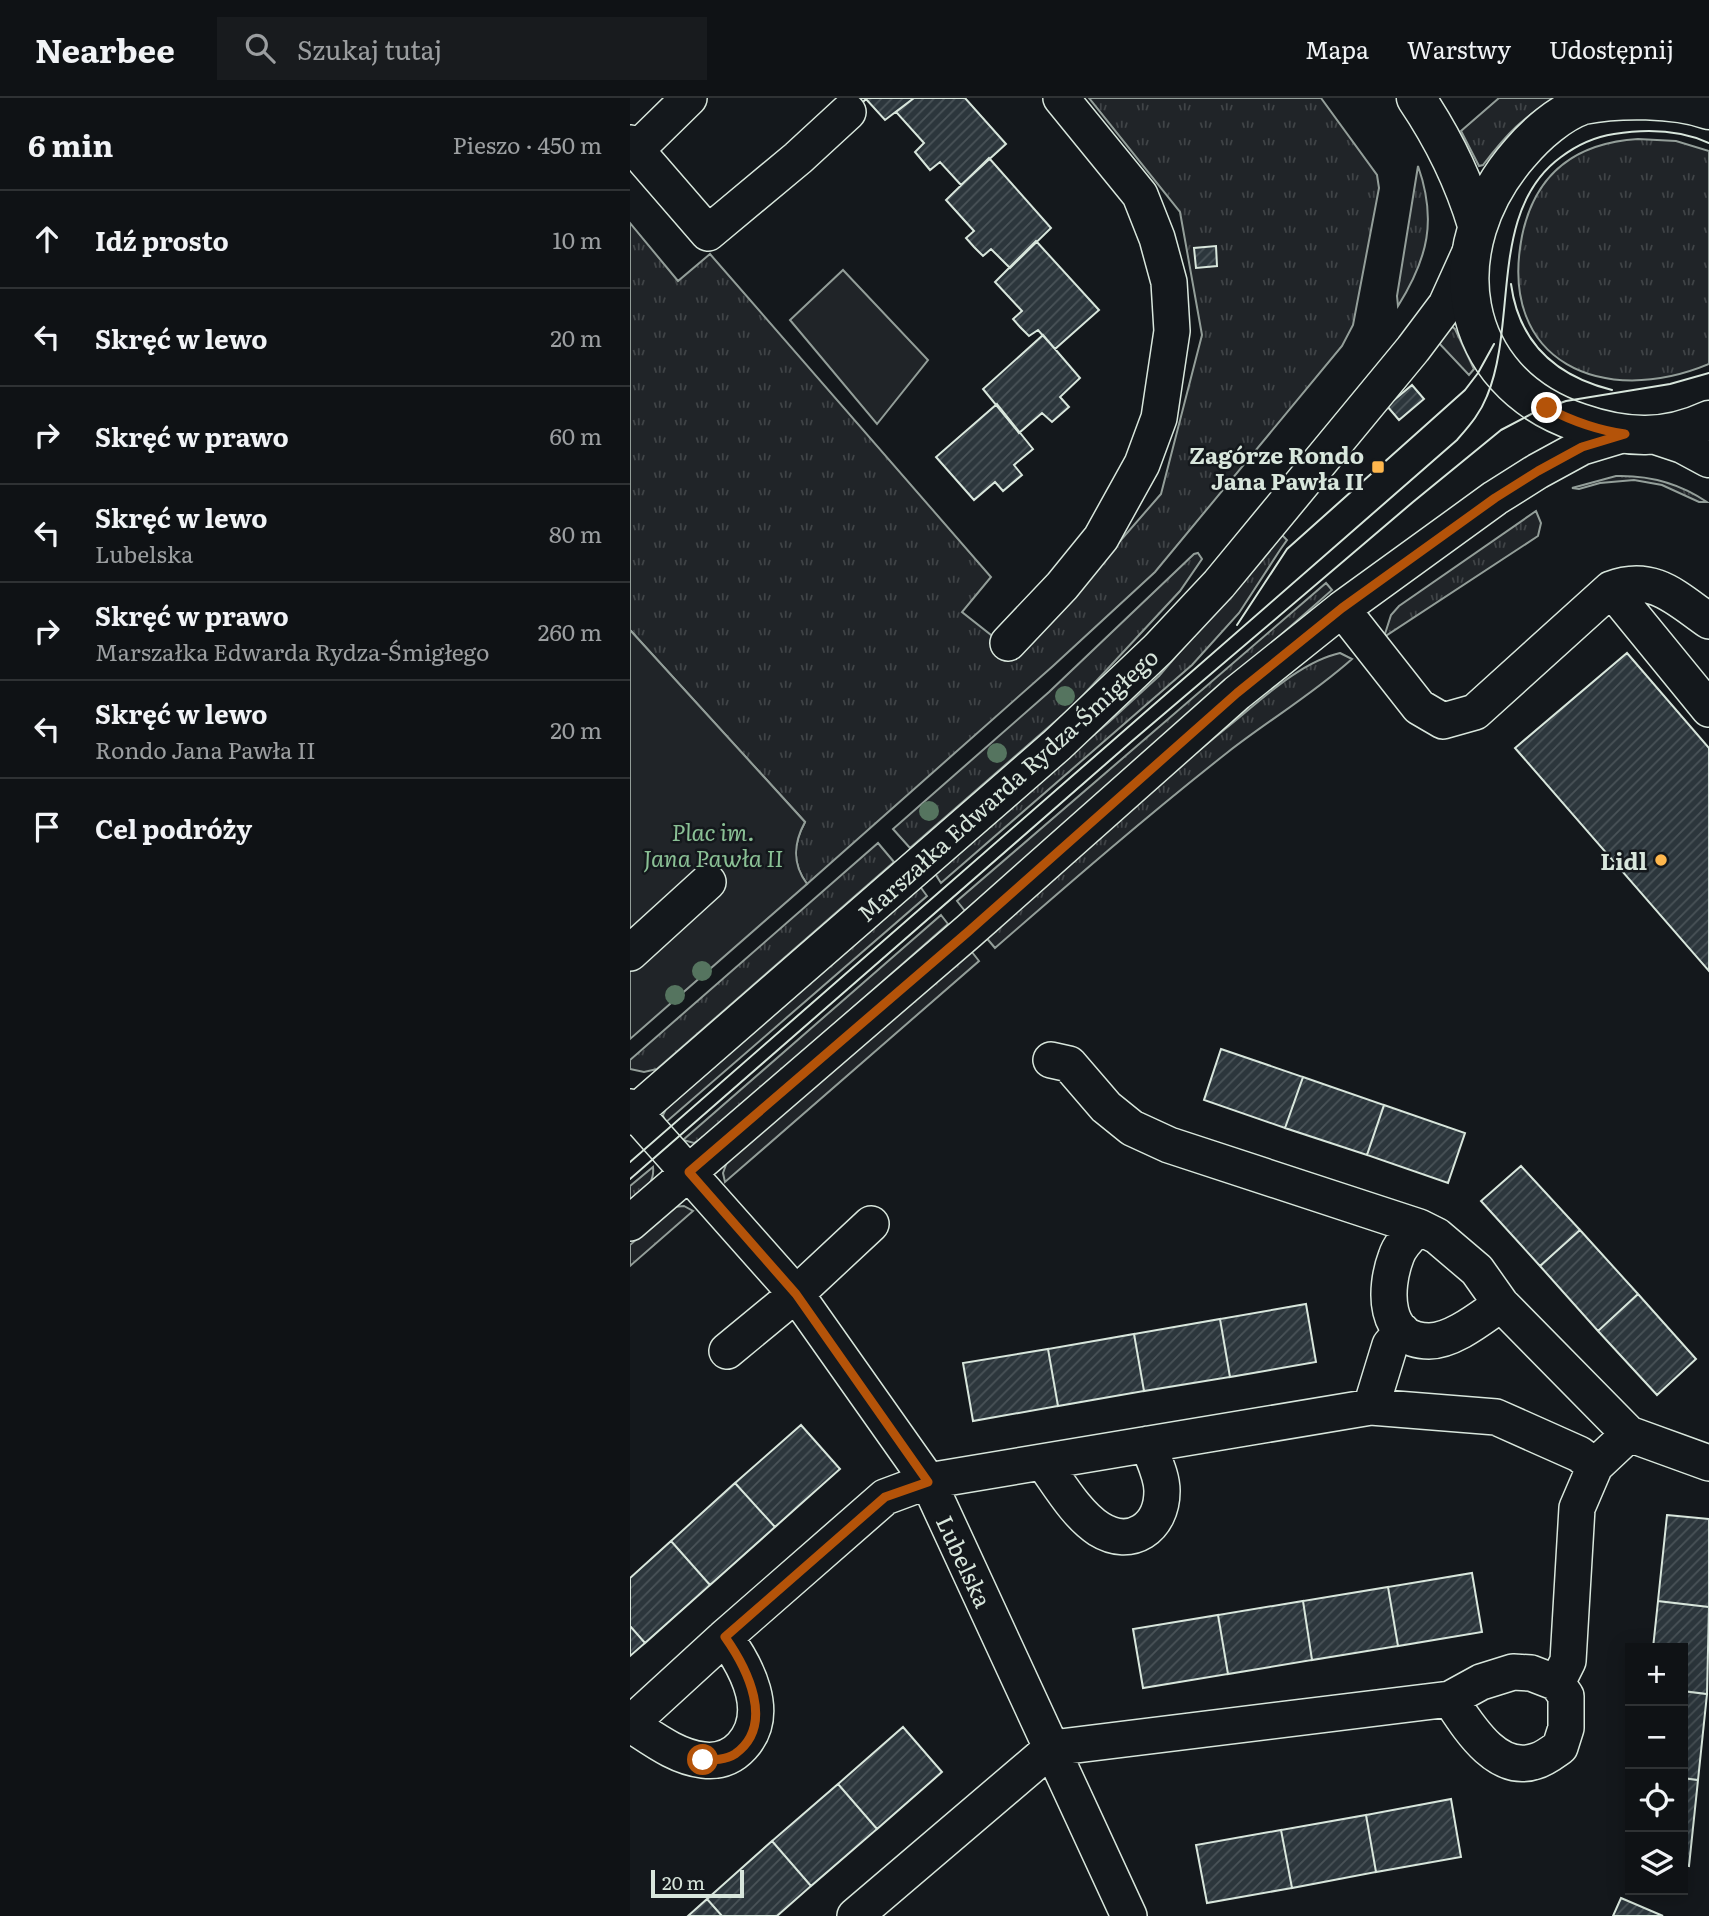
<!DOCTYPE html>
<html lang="pl">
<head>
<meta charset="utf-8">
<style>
	body { margin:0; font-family:Literata,serif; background:#181b1e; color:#f1f3f6 }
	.controls { position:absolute; right:21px; bottom:21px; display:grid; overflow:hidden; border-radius:0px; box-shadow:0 4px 18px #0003 }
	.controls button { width:63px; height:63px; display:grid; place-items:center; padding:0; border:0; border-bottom:2px solid #2f3234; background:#0f1215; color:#f1f3f6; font:35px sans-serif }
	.scale { position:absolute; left:21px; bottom:18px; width:93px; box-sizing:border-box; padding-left:7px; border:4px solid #d8e6dc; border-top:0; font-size:19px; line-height:24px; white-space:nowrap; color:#d8e6dc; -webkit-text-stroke:5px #14181c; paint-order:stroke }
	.stop { position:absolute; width:21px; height:21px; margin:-16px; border:5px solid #b45309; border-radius:50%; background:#fff }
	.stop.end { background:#b45309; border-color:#fff; box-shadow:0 2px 7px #0008 }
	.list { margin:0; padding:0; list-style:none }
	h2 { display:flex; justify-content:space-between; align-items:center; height:91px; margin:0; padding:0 28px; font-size:30px }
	h2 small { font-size:23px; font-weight:400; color:#9b9ea0 }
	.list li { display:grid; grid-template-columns:46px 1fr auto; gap:21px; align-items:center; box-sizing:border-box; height:98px; padding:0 28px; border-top:2px solid #2f3234 }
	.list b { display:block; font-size:26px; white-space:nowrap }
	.list p { margin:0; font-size:23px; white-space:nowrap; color:#9b9ea0 }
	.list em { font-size:23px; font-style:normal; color:#9b9ea0 }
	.icon { flex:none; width:38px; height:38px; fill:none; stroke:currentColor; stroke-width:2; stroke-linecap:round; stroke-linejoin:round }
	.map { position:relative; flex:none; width:1079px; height:1818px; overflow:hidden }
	header { display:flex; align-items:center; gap:42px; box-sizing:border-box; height:98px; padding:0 35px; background:#0f1215; border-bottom:2px solid #2f3234 }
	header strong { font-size:33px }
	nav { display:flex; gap:38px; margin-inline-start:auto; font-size:24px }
	.search { width:490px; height:63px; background:#181b1e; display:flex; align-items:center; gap:18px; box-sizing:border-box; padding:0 24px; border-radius:0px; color:#9b9ea0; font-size:26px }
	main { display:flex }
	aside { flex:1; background:#0f1215 }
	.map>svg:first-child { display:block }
	.grass { fill:url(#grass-tufts); stroke:#939e99; stroke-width:2 }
	.park { fill:#202428; stroke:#939e99; stroke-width:2 }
	.building { fill:url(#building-hatch); stroke:#d8e6dc; stroke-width:2 }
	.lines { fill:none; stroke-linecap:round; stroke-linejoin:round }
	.minor-casing { stroke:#d8e6dc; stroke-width:38 }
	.major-casing { stroke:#d8e6dc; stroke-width:41 }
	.minor { stroke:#14181c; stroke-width:35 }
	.major { stroke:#14181c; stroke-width:38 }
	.tram { stroke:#d8e6dc; stroke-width:2 }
	.tree { fill:#55745f }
	.route { stroke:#b45309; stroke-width:9 }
	.poi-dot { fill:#ffb74d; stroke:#14181c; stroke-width:2.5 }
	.labels { text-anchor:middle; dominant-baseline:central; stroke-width:5; stroke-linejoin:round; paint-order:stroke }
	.poi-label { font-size:23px; font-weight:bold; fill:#d8e6dc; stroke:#14181c; text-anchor:end }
	.street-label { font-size:23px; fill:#d8e6dc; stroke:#14181c }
	.park-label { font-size:23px; font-style:italic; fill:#8ac095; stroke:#14181c }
</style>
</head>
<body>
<header>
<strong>Nearbee</strong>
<div class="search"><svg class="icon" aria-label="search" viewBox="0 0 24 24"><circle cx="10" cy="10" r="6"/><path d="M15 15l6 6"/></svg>Szukaj tutaj</div>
<nav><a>Mapa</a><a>Warstwy</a><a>Udostępnij</a></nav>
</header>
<main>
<aside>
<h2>6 min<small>Pieszo · 450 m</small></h2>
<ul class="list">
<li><svg class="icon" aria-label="ahead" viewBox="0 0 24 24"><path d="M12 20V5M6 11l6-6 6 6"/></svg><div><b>Idź prosto</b></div><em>10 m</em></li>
<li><svg class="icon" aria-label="left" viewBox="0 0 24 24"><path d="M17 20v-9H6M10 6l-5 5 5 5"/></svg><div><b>Skręć w lewo</b></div><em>20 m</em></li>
<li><svg class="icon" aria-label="right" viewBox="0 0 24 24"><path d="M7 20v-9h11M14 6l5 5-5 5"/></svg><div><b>Skręć w prawo</b></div><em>60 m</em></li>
<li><svg class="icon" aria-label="left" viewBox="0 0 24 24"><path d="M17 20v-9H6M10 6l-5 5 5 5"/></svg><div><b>Skręć w lewo</b><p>Lubelska</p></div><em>80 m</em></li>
<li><svg class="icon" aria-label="right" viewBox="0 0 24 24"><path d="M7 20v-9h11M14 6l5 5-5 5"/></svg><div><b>Skręć w prawo</b><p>Marszałka Edwarda Rydza-Śmigłego</p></div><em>260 m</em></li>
<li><svg class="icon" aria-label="left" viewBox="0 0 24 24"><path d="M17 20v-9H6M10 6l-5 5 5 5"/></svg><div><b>Skręć w lewo</b><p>Rondo Jana Pawła II</p></div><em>20 m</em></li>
<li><svg class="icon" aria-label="arrive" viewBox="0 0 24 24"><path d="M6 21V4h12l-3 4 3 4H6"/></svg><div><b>Cel podróży</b></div></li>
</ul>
</aside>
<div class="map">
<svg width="1079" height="1818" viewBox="0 0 1079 1818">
	<defs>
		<pattern id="grass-tufts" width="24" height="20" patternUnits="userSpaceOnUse" patternTransform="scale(1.75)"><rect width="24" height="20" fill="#202428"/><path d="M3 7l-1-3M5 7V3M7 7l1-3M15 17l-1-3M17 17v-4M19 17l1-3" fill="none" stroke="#404447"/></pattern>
		<pattern id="building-hatch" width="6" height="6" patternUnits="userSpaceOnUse" patternTransform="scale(1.75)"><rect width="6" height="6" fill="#2c363c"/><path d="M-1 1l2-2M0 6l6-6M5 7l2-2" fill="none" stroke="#4a5358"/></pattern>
	</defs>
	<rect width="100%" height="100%" fill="#14181c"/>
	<path class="grass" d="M 459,0 L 691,0 L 747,77 L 749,90 L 723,227 L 712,248 L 525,474 L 423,568 L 177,786 C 162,766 163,746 175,724 L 0,532 L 0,125 L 48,183 L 80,156 L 361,479 L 332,514 L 389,559 L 531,396 L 572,237 L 550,114 Z
		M 869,0 L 927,0 C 893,18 876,37 853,67 L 849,68 L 831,33 Z
		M 1008,41 L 1046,43 L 1079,53 L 1079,266 C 974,310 867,265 892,138 C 905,75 945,45 1008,41 Z
		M 788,68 C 807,122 798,160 768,208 L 767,198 Z
		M 821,228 L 825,231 L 844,271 L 839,277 L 807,243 Z
		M 986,378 C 1020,377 1049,385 1077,404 L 1069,404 L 1032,387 L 1004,382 L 970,385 L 949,391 L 942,390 Z
		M 906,413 L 911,425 L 908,438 L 754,539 L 761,517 L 769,508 Z
		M 651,436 L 657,442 L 650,452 L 609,515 L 562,567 L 311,785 L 304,774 L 479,624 L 529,578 Z
		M 568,455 L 572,461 L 550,493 L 444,607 L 280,750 L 263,731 L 419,594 L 564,456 Z
		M 696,485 L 702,492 L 335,813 L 327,803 Z
		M 710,555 L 722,561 C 683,596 639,622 598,654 C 518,717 442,783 365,850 L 354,837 C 434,767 513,698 595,631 C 628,605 669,564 710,555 Z
		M 248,745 L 264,764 L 27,971 L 14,974 L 0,971 L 0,962 Z
		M 289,787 L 297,798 L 35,1025 L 33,1017 L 36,1011 Z
		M 311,817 L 318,826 L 79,1036 L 64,1045 L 53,1042 Z
		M 338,849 L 349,863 L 95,1084 L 93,1075 L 97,1064 Z
		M 23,1069 C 25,1087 12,1093 0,1104 L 0,1088 Z
		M 54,1108 L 63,1113 L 0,1168 L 0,1147 L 43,1109 Z"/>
	<path class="park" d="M 213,172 L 298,262 L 247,326 L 160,222 Z
		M 0,532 L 175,724 C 163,746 162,766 177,786 L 0,941 Z"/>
	<path class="building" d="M 219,0 L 284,0 L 255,22 L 236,1 L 228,9 Z
		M 284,0 L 335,0 L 376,46 L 331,87 L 310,64 L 300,72 L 285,54 L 294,45 L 266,14 Z
		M 359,60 L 421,130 L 380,170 L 361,151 L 353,158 L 344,149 L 336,140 L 344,133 L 316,102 Z
		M 406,143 L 469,212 L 425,251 L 408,232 L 399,238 L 390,229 L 383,221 L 392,213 L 365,184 Z
		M 586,148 L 587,168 L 566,170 L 564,150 Z
		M 413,237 L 450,280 L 430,299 L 439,309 L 422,324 L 412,315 L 389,335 L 353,291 Z
		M 782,287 L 794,301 L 769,322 L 757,308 Z
		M 367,306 L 403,351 L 384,367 L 392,377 L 373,393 L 365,384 L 344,402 L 306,359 Z
		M 997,555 L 1079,650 L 1079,873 L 885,650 Z
		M 591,951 L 673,979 L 655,1030 L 574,1002 Z
		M 673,979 L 754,1007 L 737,1057 L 655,1030 Z
		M 754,1007 L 835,1035 L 818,1085 L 737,1057 Z
		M 891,1068 L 950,1132 L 910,1168 L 851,1103 Z
		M 950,1132 L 1008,1196 L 968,1233 L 910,1168 Z
		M 1008,1196 L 1066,1261 L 1027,1297 L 968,1233 Z
		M 676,1206 L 686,1264 L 600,1279 L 590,1221 Z
		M 590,1221 L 600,1279 L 514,1293 L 504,1236 Z
		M 504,1236 L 514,1293 L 428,1308 L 418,1251 Z
		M 418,1251 L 428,1308 L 343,1323 L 333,1265 Z
		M 171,1327 L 210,1371 L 145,1429 L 105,1385 Z
		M 105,1385 L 145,1429 L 80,1487 L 41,1443 Z
		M 1037,1417 L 1079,1421 L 1079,1509 L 1028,1503 Z
		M 41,1443 L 80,1487 L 15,1545 L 0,1528 L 0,1480 Z
		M 842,1475 L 852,1534 L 768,1548 L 758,1489 Z
		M 758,1489 L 768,1548 L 682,1562 L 673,1503 Z
		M 673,1503 L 682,1562 L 598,1576 L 588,1517 Z
		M 1028,1503 L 1079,1509 L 1077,1596 L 1053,1593 L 1053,1550 L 1023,1550 Z
		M 588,1517 L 598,1576 L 513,1590 L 503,1531 Z
		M 0,1528 L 15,1545 L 0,1558 Z
		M 1053,1593 L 1077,1596 L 1068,1682 L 1053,1680 Z
		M 273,1629 L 312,1674 L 247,1731 L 208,1686 Z
		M 1053,1680 L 1068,1682 L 1059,1768 L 1053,1767 Z
		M 208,1686 L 247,1731 L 181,1788 L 142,1743 Z
		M 821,1701 L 831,1759 L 746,1774 L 736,1717 Z
		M 736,1717 L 746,1774 L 662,1790 L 651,1732 Z
		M 651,1732 L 662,1790 L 577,1805 L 566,1747 Z
		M 142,1743 L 181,1788 L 147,1818 L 92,1818 L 77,1801 Z
		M 991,1800 L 1033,1818 L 983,1818 Z
		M 77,1801 L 92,1818 L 58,1818 Z"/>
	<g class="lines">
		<g class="minor-casing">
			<path id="minor" d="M 0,45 L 78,135 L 168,60 L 218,14
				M 6,52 L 59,0
				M 981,491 C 1023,475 1046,500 1079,523
				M 712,511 L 789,609 L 813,623 L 845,614 L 981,491 L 1079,611
				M 378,545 L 432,488 L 471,440 L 512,366 L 529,320 L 542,233 L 539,184 L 527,140 L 510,97 L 431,0
				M 0,855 L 78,784
				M 421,962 L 439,966 L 476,1009 L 502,1030 L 539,1047 L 789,1129
				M 0,1009 L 166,1196 L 298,1383 L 499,1818
				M 0,1019 L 427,647 L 528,551 L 589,486 L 783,251 L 816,207 L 841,152
				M 0,1125 L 339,833 L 607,595 L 712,511 L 865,400 L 908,373 L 952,349 L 995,336
				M 871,1206 C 852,1219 823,1243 799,1243 C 753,1243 754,1191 766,1159 C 770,1146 780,1138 789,1129 L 807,1138 L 847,1172 L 871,1206 L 999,1336
				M 97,1253 L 166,1196 L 241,1126
				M 741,1309 L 760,1247 L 772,1233
				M 413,1364 C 429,1386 446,1416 469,1431 C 501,1451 532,1430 532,1393 C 532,1377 523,1361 518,1346
				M 927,1585 L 938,1563 L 947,1410 L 965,1368 L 999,1336 L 1079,1365
				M 0,1626 L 95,1539 L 255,1399 L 298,1383 L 741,1309 L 866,1319 L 949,1356 L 965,1368
				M 0,1626 C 22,1640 46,1659 73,1662 C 89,1664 102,1659 112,1648 C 142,1615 116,1568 95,1539
				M 225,1818 L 422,1650 L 820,1601 L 851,1584 L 883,1574 L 901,1575 L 927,1585 L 936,1598 L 936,1630 L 930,1649 C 923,1654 914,1661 906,1663 C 867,1677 838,1628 820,1601"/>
		</g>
		<g class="major-casing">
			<path id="major" d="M 786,0 C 813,40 833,80 847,127
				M 1079,12 C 1044,0 989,0 953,7 C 930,15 906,36 890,55 C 808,148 824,283 950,325 C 996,341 1036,342 1079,322
				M 1029,338 L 1053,346 L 1079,360"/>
		</g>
		<use href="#minor" class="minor"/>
		<use href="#major" class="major"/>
		<path class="tram" d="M 881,186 C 889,245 926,278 982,292
			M 607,527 L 657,451 L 835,292 L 848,275 L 864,246
			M 0,1064 L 827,342 C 839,328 850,316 857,298 C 888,224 858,112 931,59 C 947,47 964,39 984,36 C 1015,31 1050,32 1079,45
			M 0,1081 L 501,644 L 783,404 L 871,332 L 905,314 L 936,303 L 1040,286 L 1079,275"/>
	</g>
	<g class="tree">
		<circle cx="435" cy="598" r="10"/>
		<circle cx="367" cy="655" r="10"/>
		<circle cx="299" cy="713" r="10"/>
		<circle cx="72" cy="873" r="10"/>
		<circle cx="45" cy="897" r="10"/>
	</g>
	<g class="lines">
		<path class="route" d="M 73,1662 C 83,1662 96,1662 105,1656 C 146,1627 117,1570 95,1539 L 255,1399 L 298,1384 L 166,1196 L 59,1074 L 339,833 L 607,595 L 712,510 L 865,400 L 908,373 L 952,349 L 995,336 C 966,332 942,323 917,310"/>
	</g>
	<g class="poi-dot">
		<rect x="741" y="362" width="14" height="14" rx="3.5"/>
		<circle cx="1031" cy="762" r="7"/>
	</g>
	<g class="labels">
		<g class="poi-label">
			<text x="734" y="356">Zagórze Rondo<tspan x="734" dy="26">Jana Pawła II</tspan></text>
			<text x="1017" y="762">Lidl</text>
		</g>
		<g class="street-label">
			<text transform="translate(377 686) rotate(-42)">Marszałka Edwarda Rydza-Śmigłego</text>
			<text transform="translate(335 1463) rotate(65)">Lubelska</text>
		</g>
		<g class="park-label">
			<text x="83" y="733">Plac im.<tspan x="83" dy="26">Jana Pawła II</tspan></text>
		</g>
	</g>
</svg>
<div class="controls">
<button>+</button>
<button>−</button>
<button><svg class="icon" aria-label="locate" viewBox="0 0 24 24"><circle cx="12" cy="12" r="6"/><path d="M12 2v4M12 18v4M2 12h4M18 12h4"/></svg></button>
<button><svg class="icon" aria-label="layers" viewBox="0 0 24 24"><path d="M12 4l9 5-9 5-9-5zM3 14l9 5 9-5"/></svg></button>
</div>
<div class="scale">20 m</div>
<div class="stop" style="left:73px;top:1662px"></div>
<div class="stop end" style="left:917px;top:310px"></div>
</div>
</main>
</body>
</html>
